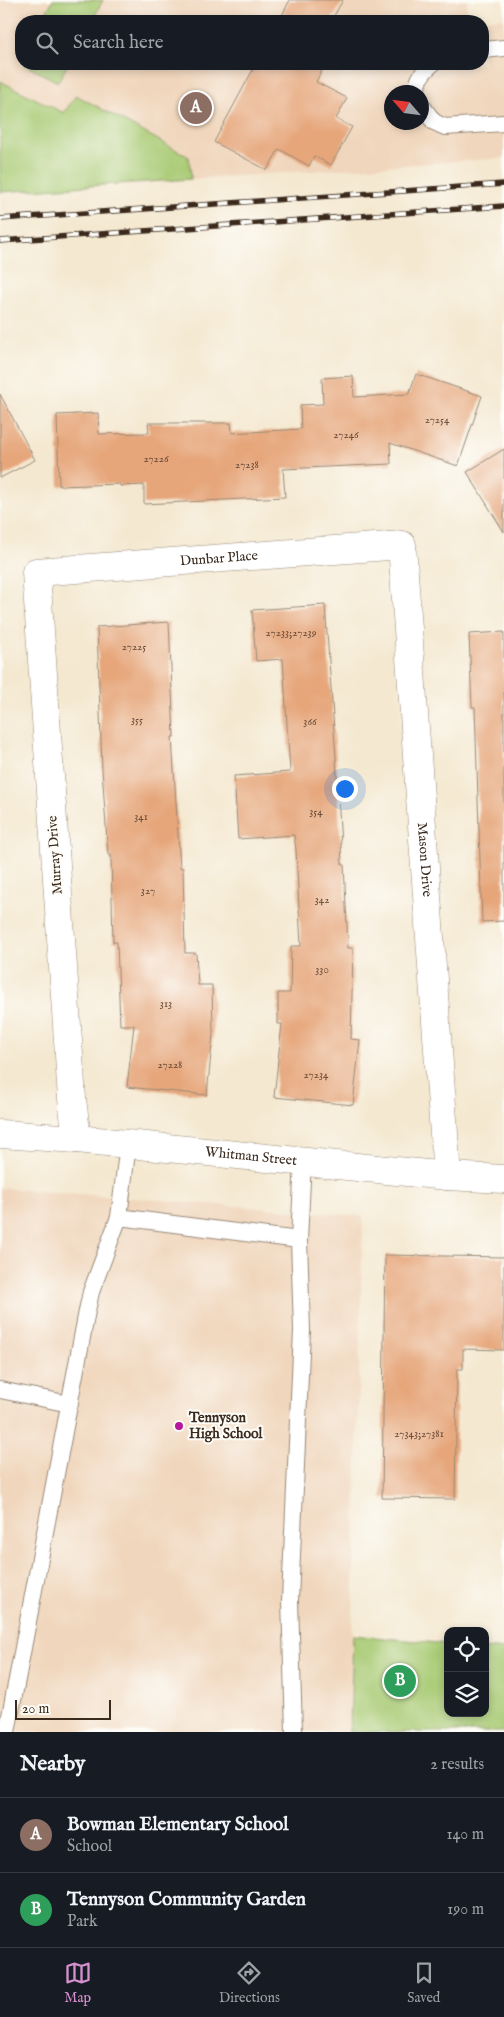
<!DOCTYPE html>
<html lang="en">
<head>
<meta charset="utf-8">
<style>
	body { margin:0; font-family:"IM FELL English",serif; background:#242831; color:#f1f3f6 }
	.controls { position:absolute; right:15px; bottom:15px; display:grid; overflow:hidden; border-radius:10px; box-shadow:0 2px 8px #0003 }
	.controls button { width:45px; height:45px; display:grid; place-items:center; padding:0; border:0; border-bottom:1px solid #363941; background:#171b24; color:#f1f3f6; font:25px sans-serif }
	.compass { position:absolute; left:384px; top:85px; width:45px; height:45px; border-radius:50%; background:#171b24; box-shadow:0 2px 8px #0003; rotate:298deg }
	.scale { position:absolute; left:15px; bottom:12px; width:96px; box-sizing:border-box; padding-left:5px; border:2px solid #3b2a1e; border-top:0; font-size:14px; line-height:18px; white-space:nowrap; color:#3b2a1e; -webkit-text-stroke:4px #fdfcf7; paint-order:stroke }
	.you { position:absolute; left:344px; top:788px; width:18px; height:18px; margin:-12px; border:4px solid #fff; border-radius:50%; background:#1a73e8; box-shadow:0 0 0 8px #1a73e833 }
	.badge { display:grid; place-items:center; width:32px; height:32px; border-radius:50%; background:#d690ce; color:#fff; font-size:16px; font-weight:700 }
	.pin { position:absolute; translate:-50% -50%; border:2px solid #fff; box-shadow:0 1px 5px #0006 }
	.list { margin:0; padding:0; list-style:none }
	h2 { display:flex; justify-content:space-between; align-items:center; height:65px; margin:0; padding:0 20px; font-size:21px }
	h2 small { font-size:16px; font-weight:400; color:#9ea1a6 }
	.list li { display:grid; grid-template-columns:32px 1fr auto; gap:15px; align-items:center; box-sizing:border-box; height:75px; padding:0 20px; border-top:1px solid #363941 }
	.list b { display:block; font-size:19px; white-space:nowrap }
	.list p { margin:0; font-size:16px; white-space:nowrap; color:#9ea1a6 }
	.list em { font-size:16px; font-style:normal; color:#9ea1a6 }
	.icon { flex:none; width:28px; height:28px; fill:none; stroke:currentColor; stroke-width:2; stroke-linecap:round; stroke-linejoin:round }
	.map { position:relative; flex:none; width:504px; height:1732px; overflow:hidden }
	.search { position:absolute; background:#171b24; box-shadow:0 2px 8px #0003; left:15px; right:15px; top:15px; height:55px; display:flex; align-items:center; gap:12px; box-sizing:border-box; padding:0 18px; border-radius:20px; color:#9ea1a6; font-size:19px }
	.sheet { height:215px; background:#171b24 }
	nav { display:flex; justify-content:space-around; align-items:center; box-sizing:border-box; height:70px; border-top:1px solid #363941; background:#171b24; font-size:14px; color:#9ea1a6 }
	nav a { display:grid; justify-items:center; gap:2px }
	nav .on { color:#d690ce }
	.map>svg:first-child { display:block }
	.built { fill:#f0d6bc; fill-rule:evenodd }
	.green { fill:#a9cb74; stroke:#727a49 }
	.building { fill:#e6a67a }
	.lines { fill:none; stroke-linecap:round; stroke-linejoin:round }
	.service-casing { stroke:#988977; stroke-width:18 }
	.minor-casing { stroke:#988977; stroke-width:29 }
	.tertiary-casing { stroke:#988977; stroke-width:29 }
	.service { stroke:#fff; stroke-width:16 }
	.minor { stroke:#fff; stroke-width:28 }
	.tertiary { stroke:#fff; stroke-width:28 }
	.rail-casing { stroke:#3b2a1e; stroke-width:5.5 }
	.rail { stroke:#fdfcf7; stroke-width:4; stroke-dasharray:11; stroke-linecap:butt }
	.poi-dot { fill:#b5179e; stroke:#fdfcf7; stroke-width:2 }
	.labels { text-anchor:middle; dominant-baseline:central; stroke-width:4; stroke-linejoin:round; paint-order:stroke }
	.number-label { font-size:11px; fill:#664935 }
	.street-label { font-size:14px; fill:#3b2a1e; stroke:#fdfcf7 }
	.poi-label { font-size:14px; font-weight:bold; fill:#3b2a1e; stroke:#fdfcf7; text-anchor:start }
</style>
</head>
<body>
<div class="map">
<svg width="504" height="1732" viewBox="0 0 504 1732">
	<rect width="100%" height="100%" fill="#fdfcf7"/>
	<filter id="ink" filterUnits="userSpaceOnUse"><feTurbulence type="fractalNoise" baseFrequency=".02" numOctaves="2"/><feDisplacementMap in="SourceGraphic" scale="10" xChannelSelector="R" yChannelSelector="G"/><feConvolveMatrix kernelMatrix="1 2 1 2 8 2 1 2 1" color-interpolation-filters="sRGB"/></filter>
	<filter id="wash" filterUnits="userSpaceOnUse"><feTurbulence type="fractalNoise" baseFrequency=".0096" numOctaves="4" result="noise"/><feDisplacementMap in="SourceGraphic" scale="20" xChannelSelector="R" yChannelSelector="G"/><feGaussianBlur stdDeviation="1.12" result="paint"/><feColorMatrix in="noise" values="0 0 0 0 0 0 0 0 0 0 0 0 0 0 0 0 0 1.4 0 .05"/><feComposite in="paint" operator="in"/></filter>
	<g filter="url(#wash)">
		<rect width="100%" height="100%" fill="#f4e8d0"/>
		<path class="built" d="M 0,0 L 467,0 L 467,21 L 504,18 L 504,158 L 0,192 ZM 21,21 L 483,21 L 483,64 L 21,64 ZM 392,92 L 422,92 L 422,122 L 392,122 Z
			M 0,1188 L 363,1216 L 350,1732 L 0,1732 Z"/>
		<path class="green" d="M 53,0 L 103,0 L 92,21 L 41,21 Z
			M 23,64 L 68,64 L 58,82 Z
			M 0,81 L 64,113 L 76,95 L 189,157 L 191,179 L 0,192 Z
			M 353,1635 L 448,1644 L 448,1713 L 485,1713 L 485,1648 L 504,1650 L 504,1732 L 350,1732 Z"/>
		<g id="blocks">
			<path class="building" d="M 290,0 L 343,0 L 331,21 L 279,21 Z
				M 256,64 L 325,64 L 316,82 L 347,98 L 336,119 L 352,127 L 331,165 L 314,156 L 309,166 L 279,149 L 267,170 L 214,142 Z
				M 416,374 L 482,396 L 458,466 L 390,443 L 391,464 L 283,469 L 285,497 L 144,504 L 144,485 L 120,486 L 120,484 L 59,486 L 57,415 L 98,413 L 99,434 L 149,433 L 148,423 L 231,423 L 232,433 L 301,429 L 300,405 L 323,404 L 322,378 L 353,376 L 354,397 L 409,394 Z
				M 0,394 L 35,460 L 0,478 Z
				M 504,449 L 504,532 L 467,472 Z
				M 325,605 L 336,758 L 342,864 L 344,864 L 348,948 L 353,948 L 351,1039 L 360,1040 L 353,1105 L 274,1097 L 282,1024 L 278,1024 L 278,993 L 290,993 L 291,946 L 301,946 L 296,850 L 294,835 L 238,839 L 234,776 L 290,772 L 283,659 L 256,661 L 252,610 Z
				M 169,622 L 174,737 L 172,737 L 180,868 L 183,868 L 185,953 L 196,953 L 198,985 L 212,985 L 213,1033 L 207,1095 L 127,1087 L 134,1025 L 120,1025 L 117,942 L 113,942 L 111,855 L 108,855 L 102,769 L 97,627 Z
				M 504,632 L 504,921 L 482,922 L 475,707 L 472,707 L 469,634 Z
				M 385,1255 L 504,1257 L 504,1350 L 463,1349 L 463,1369 L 457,1369 L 455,1499 L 382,1498 Z"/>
		</g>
	</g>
	<g filter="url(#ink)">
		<use href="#blocks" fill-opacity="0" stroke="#988977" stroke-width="1"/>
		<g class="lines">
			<g class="service-casing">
				<path id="service" d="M 483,50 L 504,48
					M 417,92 C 416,80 423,72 432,64
					M 422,106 L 434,122 L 445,127 L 504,123
					M 119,1217 L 299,1240
					M 0,1390 L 70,1404
					M 7,1732 L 87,1311 L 91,1292 L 119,1217 L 128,1144
					M 294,1732 L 290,1600 L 302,1330 L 299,1240 L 303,1161"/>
			</g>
			<g class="minor-casing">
				<g id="minor">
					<path id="s1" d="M 77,1139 L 72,1099 L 36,572 L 402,545 L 447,1176"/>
				</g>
			</g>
			<g class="tertiary-casing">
				<g id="tertiary">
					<path id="s2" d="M 0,1134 L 77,1139 L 447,1176 L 504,1179"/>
				</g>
			</g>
			<use href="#service" class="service"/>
			<use href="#minor" class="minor"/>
			<use href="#tertiary" class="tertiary"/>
			<g class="rail-casing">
				<path id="rail" d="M 0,219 L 504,184
					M 0,241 L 504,206"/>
			</g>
			<use href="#rail" class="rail"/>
		</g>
	</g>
	<circle class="poi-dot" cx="179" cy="1426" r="5"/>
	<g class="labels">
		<g class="number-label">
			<text x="437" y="420">27254</text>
			<text x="346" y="435">27246</text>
			<text x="156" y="459">27226</text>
			<text x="247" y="465">27238</text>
			<text x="291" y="633">27233;27239</text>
			<text x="134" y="647">27225</text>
			<text x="137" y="720">355</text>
			<text x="310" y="722">366</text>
			<text x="316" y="812">354</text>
			<text x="141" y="817">341</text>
			<text x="148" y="891">327</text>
			<text x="322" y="900">342</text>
			<text x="322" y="970">330</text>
			<text x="166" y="1004">313</text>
			<text x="170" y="1065">27228</text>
			<text x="316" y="1075">27234</text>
			<text x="419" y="1434">27343;27381</text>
		</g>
		<g class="street-label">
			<text stroke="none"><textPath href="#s1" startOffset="752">Dunbar Place</textPath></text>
			<text transform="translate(55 855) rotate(-94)">Murray Drive</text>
			<text stroke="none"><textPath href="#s1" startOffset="1251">Mason Drive</textPath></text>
			<text stroke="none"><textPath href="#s2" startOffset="252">Whitman Street</textPath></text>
		</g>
		<g class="poi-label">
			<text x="189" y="1418">Tennyson<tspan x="189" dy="16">High School</tspan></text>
		</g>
	</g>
</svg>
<div class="controls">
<button><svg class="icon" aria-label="locate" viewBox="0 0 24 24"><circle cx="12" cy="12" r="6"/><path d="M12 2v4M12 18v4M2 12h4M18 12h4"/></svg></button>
<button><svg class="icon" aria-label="layers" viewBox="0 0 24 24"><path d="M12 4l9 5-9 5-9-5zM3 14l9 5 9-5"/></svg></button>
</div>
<svg class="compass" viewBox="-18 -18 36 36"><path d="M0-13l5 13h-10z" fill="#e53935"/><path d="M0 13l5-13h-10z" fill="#9ea1a6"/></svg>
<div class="scale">20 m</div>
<div class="you"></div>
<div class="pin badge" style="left:196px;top:108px;background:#8d6e63">A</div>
<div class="pin badge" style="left:400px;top:1681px;background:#2e9e5b">B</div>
<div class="search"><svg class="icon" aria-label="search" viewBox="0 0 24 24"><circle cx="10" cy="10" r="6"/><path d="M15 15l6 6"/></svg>Search here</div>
</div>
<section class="sheet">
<h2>Nearby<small>2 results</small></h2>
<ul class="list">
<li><span class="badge" style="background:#8d6e63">A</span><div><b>Bowman Elementary School</b><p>School</p></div><em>140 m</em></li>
<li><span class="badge" style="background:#2e9e5b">B</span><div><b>Tennyson Community Garden</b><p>Park</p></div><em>190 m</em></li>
</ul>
</section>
<nav>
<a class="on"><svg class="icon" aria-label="map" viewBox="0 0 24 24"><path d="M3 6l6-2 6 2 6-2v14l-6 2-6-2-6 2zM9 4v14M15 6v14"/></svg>Map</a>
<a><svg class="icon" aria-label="directions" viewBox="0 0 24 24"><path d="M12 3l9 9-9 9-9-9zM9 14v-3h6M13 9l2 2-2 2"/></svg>Directions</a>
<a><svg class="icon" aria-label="saved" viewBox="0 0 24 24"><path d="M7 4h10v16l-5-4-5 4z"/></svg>Saved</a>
</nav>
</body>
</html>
